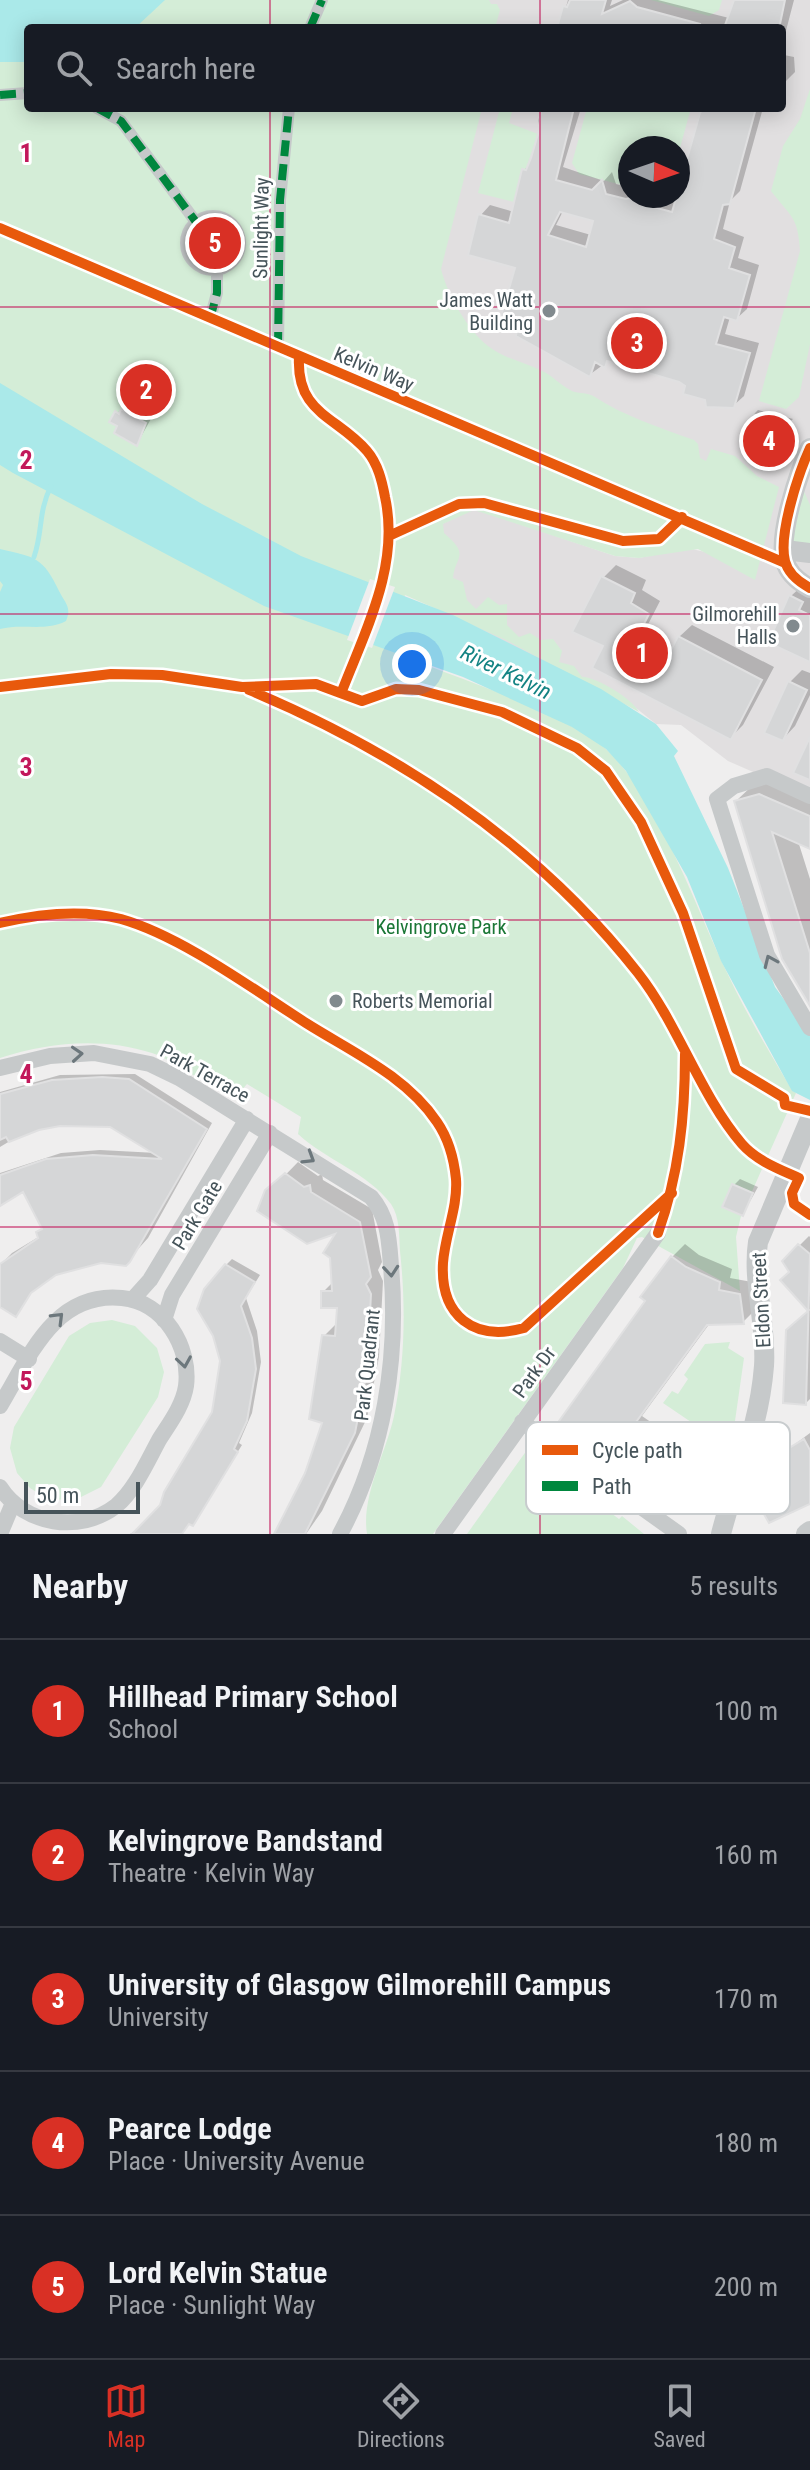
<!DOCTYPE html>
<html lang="en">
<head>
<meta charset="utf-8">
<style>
	body { margin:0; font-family:"Roboto Condensed",sans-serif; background:#242831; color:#f1f3f6 }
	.compass { position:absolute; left:618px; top:136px; width:72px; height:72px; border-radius:50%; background:#171b24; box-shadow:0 4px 20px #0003; rotate:92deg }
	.scale { position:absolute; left:24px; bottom:20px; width:116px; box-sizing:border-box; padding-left:8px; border:4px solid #46545a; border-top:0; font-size:22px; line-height:28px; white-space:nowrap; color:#46545a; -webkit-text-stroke:6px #fff; paint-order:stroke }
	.you { position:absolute; left:412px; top:664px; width:28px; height:28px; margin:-20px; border:6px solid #fff; border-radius:50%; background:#1a73e8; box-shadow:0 0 0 12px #1a73e833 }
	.badge { display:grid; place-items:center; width:52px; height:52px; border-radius:50%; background:#d93025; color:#fff; font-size:26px; font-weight:700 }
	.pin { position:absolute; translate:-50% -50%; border:4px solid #fff; box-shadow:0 2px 8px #0006 }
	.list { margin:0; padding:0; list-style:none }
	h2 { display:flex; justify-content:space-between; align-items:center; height:104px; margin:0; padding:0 32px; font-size:34px }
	h2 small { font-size:26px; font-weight:400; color:#9ea1a6 }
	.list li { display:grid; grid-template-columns:52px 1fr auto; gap:24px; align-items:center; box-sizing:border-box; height:144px; padding:0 32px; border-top:2px solid #363941 }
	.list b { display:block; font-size:30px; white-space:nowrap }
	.list p { margin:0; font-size:26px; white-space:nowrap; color:#9ea1a6 }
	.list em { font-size:26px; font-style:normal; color:#9ea1a6 }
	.icon { flex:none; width:44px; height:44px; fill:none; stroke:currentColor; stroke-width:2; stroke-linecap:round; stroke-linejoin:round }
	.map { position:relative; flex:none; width:810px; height:1534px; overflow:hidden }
	.search { position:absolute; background:#171b24; box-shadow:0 4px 20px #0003; left:24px; right:24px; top:24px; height:88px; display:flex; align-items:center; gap:20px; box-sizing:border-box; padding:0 28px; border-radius:8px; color:#9ea1a6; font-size:30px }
	.sheet { height:824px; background:#171b24 }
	nav { display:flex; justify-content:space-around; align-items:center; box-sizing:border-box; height:112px; border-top:2px solid #363941; background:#171b24; font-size:22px; color:#9ea1a6 }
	nav a { display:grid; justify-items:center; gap:4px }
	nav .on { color:#d93025 }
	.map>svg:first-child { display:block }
	.education { fill:#e1dfe0; fill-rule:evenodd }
	.green { fill:#d4edd7 }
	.water { fill:#aae9e9 }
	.pier { fill:#efeeee }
	.shadow { fill:#0003; fill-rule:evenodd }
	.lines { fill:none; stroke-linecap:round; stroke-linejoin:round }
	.stream { stroke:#aae9e9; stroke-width:5 }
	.building { fill:#d5d6d7; stroke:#e0e0e1; stroke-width:2; fill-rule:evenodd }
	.pedestrian { stroke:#c6c9ca; stroke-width:12 }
	.minor { stroke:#c6c9ca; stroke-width:16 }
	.tertiary { stroke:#c6c9ca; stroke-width:20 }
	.quiet { stroke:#00873e; stroke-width:8; stroke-dasharray:16 8; stroke-linecap:butt }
	.cycleway-casing { stroke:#fff; stroke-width:15 }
	.cycleway { stroke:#e8590c; stroke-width:10 }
	.oneway { stroke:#6c777c }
	.grid { fill:none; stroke:#c2185b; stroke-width:2; stroke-opacity:0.55 }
	.poi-dot { fill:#818a8e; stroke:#fff; stroke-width:3 }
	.labels { text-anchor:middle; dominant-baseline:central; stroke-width:6; stroke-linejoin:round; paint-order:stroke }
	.street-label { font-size:20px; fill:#46545a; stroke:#fff }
	.poi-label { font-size:20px; fill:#46545a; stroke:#fff; text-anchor:end }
	.park-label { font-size:20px; fill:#1b7736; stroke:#fff }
	.water-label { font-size:22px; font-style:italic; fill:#138383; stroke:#fff }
	.key { fill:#fff; stroke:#c8ccce; stroke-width:2 }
	.key-label { font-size:22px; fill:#46545a }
	.grid-label { font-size:26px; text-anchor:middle; font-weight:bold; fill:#c2185b; stroke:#fff; stroke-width:6; stroke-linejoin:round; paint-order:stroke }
</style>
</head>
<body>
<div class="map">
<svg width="810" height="1534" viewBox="0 0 810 1534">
	<rect width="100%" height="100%" fill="#efeeee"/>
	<path class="education" d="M 419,0 L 810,0 L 810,797 L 728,761 L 681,725 L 656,724 L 636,708 L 453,615 L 434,528 L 469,511 L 480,511 L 615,556 L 639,558 L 687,548 L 710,553 L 493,364 L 434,322 L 394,108 L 782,108 L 782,28 L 411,28 ZM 630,148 L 678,148 L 678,196 L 630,196 Z"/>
	<path class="green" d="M 0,0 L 489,0 L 491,4 L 497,4 L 500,10 L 495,28 L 28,28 L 28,108 L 482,108 L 441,269 C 448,296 467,329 488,346 C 505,359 524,362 542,371 C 552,375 561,386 572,391 C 579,394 588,392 595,397 C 622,415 660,428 694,440 L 698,444 L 700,458 L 706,461 L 711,449 L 735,456 L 757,476 L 779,487 L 755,580 L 698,549 L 639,558 L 615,556 L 474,510 L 443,524 L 444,533 C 471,556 455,556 453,578 L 463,582 L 467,600 L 476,609 L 488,597 L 499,605 L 507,604 L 507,625 L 519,637 L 530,633 L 541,640 L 553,639 L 562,651 L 559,662 L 574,666 L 582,677 C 595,676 633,699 639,712 L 506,640 L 405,595 L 386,648 C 454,679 529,698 592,738 C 650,776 693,901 722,962 C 742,1006 767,1049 792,1090 L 796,1093 L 741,1216 L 736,1237 L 740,1291 L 642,1237 L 637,1238 L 623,1268 L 433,1534 L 367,1534 C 361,1496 386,1453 394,1416 C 405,1361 406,1307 400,1251 C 399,1236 400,1217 391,1204 C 368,1173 326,1160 298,1134 L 301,1117 L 247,1084 L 240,1092 C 221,1098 175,1060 152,1053 C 102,1037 49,1042 0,1058 Z
		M 651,0 L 722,0 L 719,10 L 709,16 Z
		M 810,89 L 810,344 L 799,397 L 786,409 L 759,401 L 800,251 C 798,216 791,217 771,191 L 783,146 L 800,119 Z
		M 500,108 L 513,109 L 509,123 L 538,134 L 514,202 L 478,193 Z
		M 587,108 L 691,108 L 678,155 L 678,148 L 630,148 L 630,187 L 579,174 L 572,163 Z
		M 803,489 L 810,505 L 810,544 L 789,542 Z
		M 112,1320 L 135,1326 L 157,1348 L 164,1372 L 158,1397 L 101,1487 L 73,1501 L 46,1498 L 30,1488 L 17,1473 L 10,1448 L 14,1427 L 69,1336 L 90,1323 Z
		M 730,1342 L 728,1348 L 744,1358 L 734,1428 L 724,1429 L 716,1439 L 663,1403 L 672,1391 L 678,1394 L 688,1379 L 684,1375 L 705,1344 Z
		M 527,1450 L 619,1519 L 622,1516 L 644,1534 L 467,1534 Z"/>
	<path class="water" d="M 0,0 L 165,0 L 135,28 L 28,28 L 28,62 L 0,62 Z
		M 0,383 L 202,504 L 301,556 L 453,615 L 601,689 L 656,724 L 678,751 L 674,756 L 728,868 L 775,987 L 810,1035 L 810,1100 L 792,1091 L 787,1082 L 721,961 L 687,877 L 626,771 L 606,749 L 572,727 L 463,677 L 264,606 L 13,473 L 0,465 Z
		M 0,549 C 35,557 43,557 59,591 C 65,603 72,607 66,621 C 46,632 22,623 0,629 L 0,592 L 3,585 L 0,581 Z"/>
	<path class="pier" d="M 370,579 L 395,587 L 372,648 L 347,640 Z"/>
	<path class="shadow" d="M 568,0 L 612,0 L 610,6 L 623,0 L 658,0 L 729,18 L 734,0 L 794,0 L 782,46 L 786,46 L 784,55 L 794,57 L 795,72 L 782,85 L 782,28 L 560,28 Z
		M 542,108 L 581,108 L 563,167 L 604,181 L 612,172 L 616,184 L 630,188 L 630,196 L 659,196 L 677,201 L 702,108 L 763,108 L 740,191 L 730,201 L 723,229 L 744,237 L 738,258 L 759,265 L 747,309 L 736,319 L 730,317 L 725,334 L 759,343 L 744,396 L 733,406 L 707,398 L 680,380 L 610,360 L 589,375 L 480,216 L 490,205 L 514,212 L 524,170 L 530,164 L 540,134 L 538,121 ZM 563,211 L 595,219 L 591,235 L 556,225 Z
		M 129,404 L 152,417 L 137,444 L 120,425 L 117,413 Z
		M 758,410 L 793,419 L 786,425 L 781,447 L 776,452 L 753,415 Z
		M 616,565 L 646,580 L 642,590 L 660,601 L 638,644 L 668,660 L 679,637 L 692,625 L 774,667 L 743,725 L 731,737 L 605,645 L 603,578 Z
		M 803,585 L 810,597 L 810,659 L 791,596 Z
		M 802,670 L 810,673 L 810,695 L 795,726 L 783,739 L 766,732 L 790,682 Z
		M 780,777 L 810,791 L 810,847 L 798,841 L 810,879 L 810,1002 L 736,801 L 754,784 Z
		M 135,1074 L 212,1123 L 148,1238 L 131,1257 L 101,1261 L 55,1273 L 34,1288 L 21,1308 L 0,1305 L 0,1265 L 12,1253 L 40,1236 L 38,1232 L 43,1228 L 24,1190 L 0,1204 L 0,1173 L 61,1153 L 100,1150 L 157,1153 L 111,1125 L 60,1124 L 20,1135 L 0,1147 L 0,1092 L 60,1075 Z
		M 298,1162 L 318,1176 L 322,1174 L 323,1180 L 372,1209 L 382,1262 L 378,1270 L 383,1281 L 379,1357 L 367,1418 L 322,1511 L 306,1534 L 276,1534 L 288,1516 L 325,1421 L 324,1336 L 338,1322 L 339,1306 L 323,1292 L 334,1281 L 340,1230 L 263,1198 Z
		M 740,1179 L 758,1187 L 743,1214 L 734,1185 Z
		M 809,1236 L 810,1237 L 810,1310 L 783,1280 L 792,1272 L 784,1261 Z
		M 685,1244 L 699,1255 L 732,1269 L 730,1278 L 752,1282 L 756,1309 L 743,1322 L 710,1323 L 642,1416 L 698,1455 L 665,1495 L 562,1421 L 647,1301 L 672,1257 Z
		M 232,1259 L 260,1275 L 246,1298 L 257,1331 L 261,1362 L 252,1413 L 239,1443 L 242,1445 L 193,1523 L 189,1521 L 179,1534 L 130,1534 L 145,1525 L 162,1506 L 218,1403 L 226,1265 Z
		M 810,1310 L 810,1399 L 806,1403 L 788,1331 Z
		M 810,1433 L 810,1502 L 792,1513 L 789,1509 L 759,1502 L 777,1488 L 774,1483 L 790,1469 L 783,1453 Z"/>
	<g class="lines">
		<path class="stream" d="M 34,557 C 43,531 38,512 51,486"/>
	</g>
	<path class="building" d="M 570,0 L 606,0 L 602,14 L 630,1 L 637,7 L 700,24 L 699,28 L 557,28 L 563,6 L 567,7 Z
		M 734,0 L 785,0 L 780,24 L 777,28 L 724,28 Z
		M 541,108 L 574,108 L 556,180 L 592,190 L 602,180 L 606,194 L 626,199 L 638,196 L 642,204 L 672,212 L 700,113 L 704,108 L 756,108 L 730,204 L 723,205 L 714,239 L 735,247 L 729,268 L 750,275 L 737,321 L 724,317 L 716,344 L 750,353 L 734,408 L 706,407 L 705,400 L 683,394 L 685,386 L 679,382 L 607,361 L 605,368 L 595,362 L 590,377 L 516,336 L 517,328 L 499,323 L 515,268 L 468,255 L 478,214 L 509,223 L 522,169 L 526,170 L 531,158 L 538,134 ZM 560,212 L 593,221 L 586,247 L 548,235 Z
		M 121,409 L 146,423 L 137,446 L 114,433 L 117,426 L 109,422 L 115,411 L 119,414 Z
		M 752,414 L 791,424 L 782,431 L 776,454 L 757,449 L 761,435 L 747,431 Z
		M 601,576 L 635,593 L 631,603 L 649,614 L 627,657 L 659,674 L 678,636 L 762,680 L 731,740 L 592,668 L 603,646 L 572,632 Z
		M 789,595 L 803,602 L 799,610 L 810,615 L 810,662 L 771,644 L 774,637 L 771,636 Z
		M 788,681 L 807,690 L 783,741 L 764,733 Z
		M 810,737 L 810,780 L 793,773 Z
		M 759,794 L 810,816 L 810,849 L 772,832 L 810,953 L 810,1006 L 782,959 L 734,801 Z
		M 102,1077 L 129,1079 L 207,1129 L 130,1262 L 126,1266 L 101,1263 L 56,1275 L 31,1293 L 16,1317 L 0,1307 L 0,1264 L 38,1238 L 36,1232 L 42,1229 L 23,1192 L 0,1206 L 0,1175 L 46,1159 L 93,1155 L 162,1159 L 110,1127 L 60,1126 L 39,1130 L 9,1142 L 6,1137 L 0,1140 L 0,1094 L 52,1080 Z
		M 285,1173 L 304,1187 L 310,1185 L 311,1192 L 360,1222 L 371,1277 L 366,1284 L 371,1294 L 367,1371 L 355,1433 L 305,1534 L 274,1534 L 305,1473 L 322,1423 L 309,1419 L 322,1335 L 335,1336 L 337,1308 L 321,1308 L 321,1291 L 332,1291 L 330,1258 L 323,1253 L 335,1234 L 307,1244 L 257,1211 L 265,1190 Z
		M 732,1184 L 753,1193 L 743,1216 L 722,1207 Z
		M 798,1244 L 810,1254 L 806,1405 L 783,1403 L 786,1330 L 808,1311 L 780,1280 L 789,1272 L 782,1261 Z
		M 671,1256 L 686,1267 L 720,1282 L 719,1290 L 740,1294 L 744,1324 L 707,1325 L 631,1429 L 687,1469 L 665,1498 L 559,1421 L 645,1301 L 640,1297 Z
		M 225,1264 L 255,1282 L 241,1306 L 252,1338 L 256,1369 L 247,1421 L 234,1449 L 238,1452 L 193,1526 L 189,1524 L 182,1534 L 132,1534 L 160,1505 L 164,1492 L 212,1412 L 220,1361 L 213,1336 L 197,1309 L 204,1289 Z
		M 804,1439 L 810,1450 L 810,1504 L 769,1523 L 757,1502 L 777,1491 L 772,1483 L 789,1472 L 781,1453 Z"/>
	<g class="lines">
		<path class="pedestrian" d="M 310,28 L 322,0
			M 0,95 L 28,93
			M 97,108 L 121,121 L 196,222
			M186 243a27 27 0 1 1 54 0a27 27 0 1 1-54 0Z
			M 0,228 L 785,563
			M 210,319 L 217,293 L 217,270
			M 278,348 L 280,200 L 289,108"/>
		<path class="minor" d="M 810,796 L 767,776 L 734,786 L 717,799 L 767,955 L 810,1028
			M 0,1068 L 50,1056 L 94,1053 L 150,1064 L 179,1078 L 371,1197 C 389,1218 389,1241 391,1266 C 399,1358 384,1453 340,1534
			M 132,1300 L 150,1280 L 247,1119
			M 164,1320 L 172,1295 L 270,1133
			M 0,1341 L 29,1359
			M 0,1406 C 29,1358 54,1291 122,1298 C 164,1302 191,1347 186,1386 C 183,1406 169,1424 159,1440 C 147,1462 135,1490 116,1506 C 80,1534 24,1525 0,1487
			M 522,1422 L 679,1534
			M 0,1534 L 13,1503
			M 443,1534 L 658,1233"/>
		<path class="tertiary" d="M 810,448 C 799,472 778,534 785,561 C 788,574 799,582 810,588
			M 785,550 L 810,553
			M 721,1534 C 736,1474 759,1430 764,1366 C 767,1324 752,1282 758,1242 L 810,1119
			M 806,1534 L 810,1531"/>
		<path class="quiet" d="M 310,28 L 322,0
			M 0,95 L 28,93
			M 97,108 L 121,121 L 196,222
			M 210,319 L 217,293 L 217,270
			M 278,348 L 280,200 L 289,108"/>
		<g class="cycleway-casing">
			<path id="cycleway" d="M 0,228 L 785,563
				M 299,357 C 296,414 337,416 367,451 C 378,464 382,481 385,497 C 400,565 366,629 342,691
				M 810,448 C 799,472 778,534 785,561 C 788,574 799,582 810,588
				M 391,535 L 459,504 L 484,503 L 623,541 L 659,539 L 682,517
				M 0,687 L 111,674 L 162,675 L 242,687 L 316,684 L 362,701 L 396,689 L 419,690 L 502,712 L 577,748 L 606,771 L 641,822 L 683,913 L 736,1069 L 784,1098 L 785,1105 L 810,1111
				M 249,690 C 400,753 536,843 638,973 C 678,1024 700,1095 742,1144 C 757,1161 779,1169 799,1178 L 792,1193 L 794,1204 L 810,1215
				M 0,923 C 38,914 82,909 121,919 C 181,936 253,989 306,1023 C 352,1052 406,1076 437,1122 C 448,1138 454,1159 456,1179 C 458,1207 445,1235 443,1263 C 440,1316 474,1342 524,1328 L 672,1193
				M 658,1233 C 679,1174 685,1117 685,1054"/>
		</g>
		<use href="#cycleway" class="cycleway"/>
	</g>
	<defs><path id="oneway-chevron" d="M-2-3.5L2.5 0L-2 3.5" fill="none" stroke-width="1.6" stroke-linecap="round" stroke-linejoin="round" transform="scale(2)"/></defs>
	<g class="oneway">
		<use href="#oneway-chevron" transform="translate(770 961) rotate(-114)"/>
		<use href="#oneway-chevron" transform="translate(77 1054) rotate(-4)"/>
		<use href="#oneway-chevron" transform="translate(309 1158) rotate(32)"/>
		<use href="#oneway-chevron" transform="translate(391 1271) rotate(85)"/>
		<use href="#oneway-chevron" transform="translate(58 1318) rotate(-45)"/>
		<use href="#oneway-chevron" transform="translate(184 1362) rotate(81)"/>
	</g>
	<path class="grid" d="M 270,0 L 270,28M 540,0 L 540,28M 270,108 L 270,1534M 540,108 L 540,1534M 0,307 L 810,307M 0,614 L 810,614M 0,920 L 810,920M 0,1227 L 810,1227"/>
	<g class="poi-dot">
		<circle cx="549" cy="311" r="8"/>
		<circle cx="793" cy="626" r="8"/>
		<circle cx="336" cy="1001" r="8"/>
	</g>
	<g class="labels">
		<g class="street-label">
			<text transform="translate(261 228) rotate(-89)">Sunlight Way</text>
			<text transform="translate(374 369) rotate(23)">Kelvin Way</text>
			<text transform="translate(205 1073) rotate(29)">Park Terrace</text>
			<text transform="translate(197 1215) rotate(-59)">Park Gate</text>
			<text transform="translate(761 1300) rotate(-93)">Eldon Street</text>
			<text transform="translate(367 1365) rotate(-84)">Park Quadrant</text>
			<text transform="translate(534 1372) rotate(-54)">Park Dr</text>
		</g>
		<g class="poi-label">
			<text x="533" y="300">James Watt<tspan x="533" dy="23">Building</tspan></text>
			<text x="777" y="614">Gilmorehill<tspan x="777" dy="23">Halls</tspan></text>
			<text x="352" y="1001" text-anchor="start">Roberts Memorial</text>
		</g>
		<g class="park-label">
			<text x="441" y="927">Kelvingrove Park</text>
		</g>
		<g class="water-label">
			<text transform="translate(506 672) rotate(26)">River Kelvin</text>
		</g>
	</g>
	<rect x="526" y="1422" width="264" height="92" rx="12" class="key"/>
	<rect x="542" y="1445" width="36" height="10" fill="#e8590c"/>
	<rect x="542" y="1481" width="36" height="10" fill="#00873e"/>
	<g class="key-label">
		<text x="592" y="1458">Cycle path</text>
		<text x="592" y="1494">Path</text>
	</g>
	<g class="grid-label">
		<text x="26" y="162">1</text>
		<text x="26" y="469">2</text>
		<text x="26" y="776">3</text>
		<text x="26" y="1083">4</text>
		<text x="26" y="1390">5</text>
	</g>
</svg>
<svg class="compass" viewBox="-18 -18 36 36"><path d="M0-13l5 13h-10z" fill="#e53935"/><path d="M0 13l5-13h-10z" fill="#9ea1a6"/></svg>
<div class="scale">50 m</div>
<div class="you"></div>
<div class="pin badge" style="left:642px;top:653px">1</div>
<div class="pin badge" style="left:146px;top:390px">2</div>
<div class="pin badge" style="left:637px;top:343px">3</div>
<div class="pin badge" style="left:769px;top:441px">4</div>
<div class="pin badge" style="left:215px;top:243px">5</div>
<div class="search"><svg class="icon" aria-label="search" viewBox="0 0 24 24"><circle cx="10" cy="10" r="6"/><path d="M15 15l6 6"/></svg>Search here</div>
</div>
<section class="sheet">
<h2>Nearby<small>5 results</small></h2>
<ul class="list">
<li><span class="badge">1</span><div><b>Hillhead Primary School</b><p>School</p></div><em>100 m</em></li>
<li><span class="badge">2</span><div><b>Kelvingrove Bandstand</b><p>Theatre · Kelvin Way</p></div><em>160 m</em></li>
<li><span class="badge">3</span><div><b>University of Glasgow Gilmorehill Campus</b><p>University</p></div><em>170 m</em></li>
<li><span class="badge">4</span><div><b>Pearce Lodge</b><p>Place · University Avenue</p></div><em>180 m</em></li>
<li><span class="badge">5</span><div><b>Lord Kelvin Statue</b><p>Place · Sunlight Way</p></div><em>200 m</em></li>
</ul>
</section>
<nav>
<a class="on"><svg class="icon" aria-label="map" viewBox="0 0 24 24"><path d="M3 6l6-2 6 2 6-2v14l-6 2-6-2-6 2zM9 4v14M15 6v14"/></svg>Map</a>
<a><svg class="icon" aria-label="directions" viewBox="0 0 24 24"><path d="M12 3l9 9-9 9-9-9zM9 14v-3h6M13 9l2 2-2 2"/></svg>Directions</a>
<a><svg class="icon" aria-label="saved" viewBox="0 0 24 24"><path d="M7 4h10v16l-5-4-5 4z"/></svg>Saved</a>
</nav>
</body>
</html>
